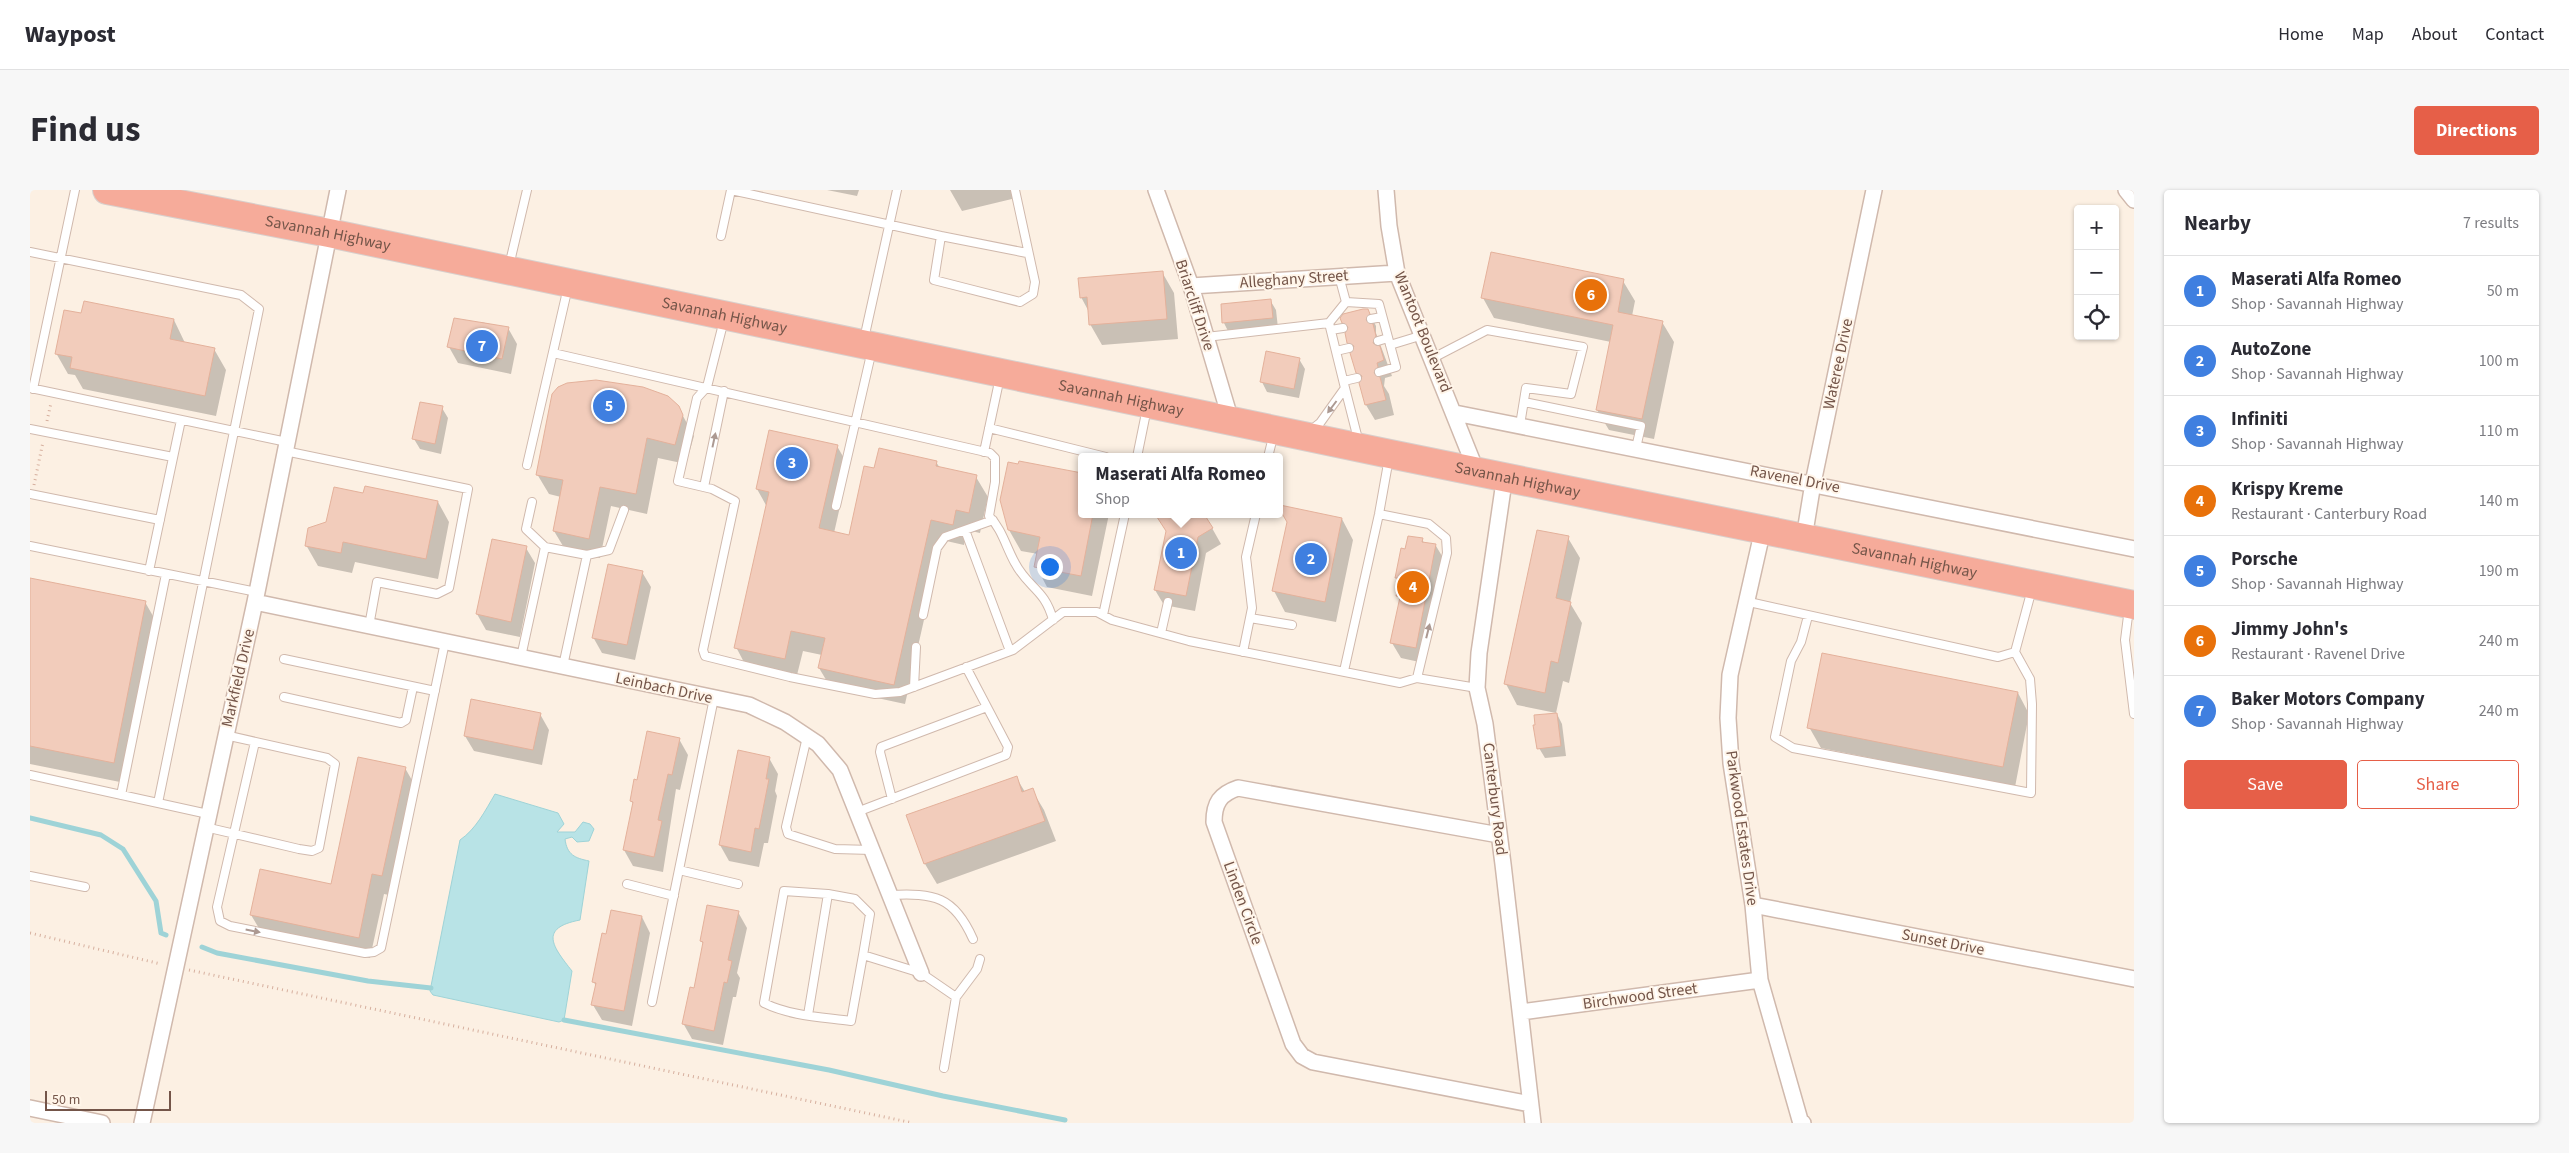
<!DOCTYPE html>
<html lang="en">
<head>
<meta charset="utf-8">
<style>
	body { margin:0; font-family:"Source Sans 3",sans-serif; background:#f7f7f7; color:#2b2b33 }
	.controls { position:absolute; right:15px; top:15px; display:grid; overflow:hidden; border-radius:5px; box-shadow:0 1px 4px #0004 }
	.controls button { width:45px; height:45px; display:grid; place-items:center; padding:0; border:0; border-bottom:1px solid #e1e1e2; background:#fff; color:#2b2b33; font:25px sans-serif }
	.scale { position:absolute; left:15px; bottom:12px; width:126px; box-sizing:border-box; padding-left:5px; border:2px solid #745549; border-top:0; font-size:14px; line-height:18px; white-space:nowrap; color:#745549; -webkit-text-stroke:4px #fff5e9; paint-order:stroke }
	.you { position:absolute; left:1019px; top:376px; width:18px; height:18px; margin:-12px; border:4px solid #fff; border-radius:50%; background:#1a73e8; box-shadow:0 0 0 8px #1a73e833 }
	.badge { display:grid; place-items:center; width:32px; height:32px; border-radius:50%; background:#e65f48; color:#fff; font-size:16px; font-weight:700 }
	.pin { position:absolute; translate:-50% -50%; border:2px solid #fff; box-shadow:0 1px 5px #0006 }
	.popup { position:absolute; left:1048px; top:263px; width:205px; height:65px; box-sizing:border-box; display:grid; place-content:center; border-radius:5px; background:#fff; filter:drop-shadow(0 1px 4px #0005); font-size:16px; white-space:nowrap; color:#7c7c81 }
	.popup b { font-size:19px; color:#2b2b33 }
	.popup::after { content:''; position:absolute; left:50%; top:100%; margin-left:-10px; border:10px solid transparent; border-top-color:#fff }
	.list { margin:0; padding:0; list-style:none }
	h2 { display:flex; justify-content:space-between; align-items:center; height:65px; margin:0; padding:0 20px; font-size:21px }
	h2 small { font-size:16px; font-weight:400; color:#7c7c81 }
	.list li { display:grid; grid-template-columns:32px 1fr auto; gap:15px; align-items:center; box-sizing:border-box; height:70px; padding:0 20px; border-top:1px solid #e1e1e2 }
	.list b { display:block; font-size:19px; white-space:nowrap }
	.list p { margin:0; font-size:16px; white-space:nowrap; color:#7c7c81 }
	.list em { font-size:16px; font-style:normal; color:#7c7c81 }
	.actions { display:flex; gap:10px; padding:15px 20px }
	.actions a { flex:1; padding:11px 0; border:1px solid #e65f48; border-radius:5px; text-align:center; font-size:18px; color:#e65f48 }
	.actions .main { background:#e65f48; color:#fff }
	.icon { flex:none; width:28px; height:28px; fill:none; stroke:currentColor; stroke-width:2; stroke-linecap:round; stroke-linejoin:round }
	.map { position:relative; flex:none; width:2104px; height:933px; overflow:hidden; border-radius:5px }
	header { display:flex; align-items:center; gap:30px; box-sizing:border-box; height:70px; padding:0 25px; background:#fff; border-bottom:1px solid #e1e1e2 }
	header strong { font-size:24px }
	nav { display:flex; gap:28px; margin-inline-start:auto; font-size:18px }
	.intro { display:flex; align-items:center; justify-content:space-between; box-sizing:border-box; height:120px; padding:0 30px }
	h1 { margin:0; font-size:35px }
	.button { padding:12px 22px; border-radius:5px; background:#e65f48; color:#fff; font-size:18px; font-weight:700 }
	main { display:flex; gap:30px; padding:0 30px }
	aside { flex:1; background:#fff; border-radius:5px; box-shadow:0 1px 4px #0004 }
	.map>svg:first-child { display:block }
	.water { fill:#b8e3e6; stroke:#9ed3d7 }
	.shadow { fill:#0003 }
	.lines { fill:none; stroke-linecap:round; stroke-linejoin:round }
	.stream { stroke:#9ed3d7; stroke-width:5 }
	.building { fill:#f2ccbb; stroke:#e4b19b }
	.lane-casing { stroke:#d0b9ad; stroke-width:10 }
	.street-casing { stroke:#d0b9ad; stroke-width:18 }
	.highway-casing { stroke:#d8cfcc; stroke-width:30 }
	.path { stroke:#d6af9e; stroke-width:3; stroke-dasharray:1 4; stroke-linecap:butt }
	.lane { stroke:#fff; stroke-width:8 }
	.street { stroke:#fff; stroke-width:15 }
	.highway { stroke:#f6ab9a; stroke-width:28 }
	.oneway { fill:#ac9992 }
	.labels { text-anchor:middle; dominant-baseline:central; stroke-width:4; stroke-linejoin:round; paint-order:stroke }
	.street-label { font-size:16px; fill:#745549; stroke:#fff5e9 }
</style>
</head>
<body>
<header>
<strong>Waypost</strong>
<nav><a>Home</a><a>Map</a><a>About</a><a>Contact</a></nav>
</header>
<div class="intro"><h1>Find us</h1><a class="button">Directions</a></div>
<main>
<div class="map">
<svg width="2104" height="933" viewBox="0 0 2104 933">
	<rect width="100%" height="100%" fill="#fcf0e3"/>
	<path class="water" d="M 465,604 L 528,623 L 534,634 L 527,642 L 545,642 L 553,632 L 560,634 L 564,639 L 559,651 L 547,652 L 542,647 L 535,649 C 537,665 545,668 559,671 L 550,730 C 508,738 523,757 542,781 L 534,830 L 529,832 L 403,805 L 400,801 L 430,650 C 446,639 455,621 465,604 Z"/>
	<path class="shadow" d="M 797,0 L 829,0 L 827,6 Z
		M 920,0 L 984,0 L 986,8 L 932,21 Z
		M 1132,82 L 1144,103 L 1148,149 L 1072,155 L 1060,134 L 1059,122 L 1051,107 Z
		M 1593,91 L 1605,111 L 1602,126 L 1632,132 L 1644,152 L 1624,249 L 1579,240 L 1567,220 L 1581,152 L 1464,128 L 1453,108 Z
		M 1240,110 L 1246,120 L 1248,138 L 1199,143 L 1194,133 Z
		M 1338,120 L 1346,136 L 1346,143 L 1362,186 L 1355,188 L 1354,196 L 1359,204 L 1364,225 L 1345,230 L 1336,215 L 1323,161 L 1313,132 Z
		M 52,125 L 144,130 L 155,153 L 184,159 L 196,180 L 186,226 L 53,199 L 45,185 L 38,184 L 26,163 Z
		M 451,132 L 478,138 L 487,154 L 481,184 L 428,173 L 419,157 L 450,135 Z
		M 1269,169 L 1275,179 L 1269,208 L 1237,202 L 1232,192 Z
		M 648,217 L 664,246 L 656,274 L 628,268 L 617,324 L 581,316 L 570,368 L 536,361 L 524,341 L 531,307 L 519,304 L 507,284 Z
		M 412,218 L 418,228 L 411,264 L 390,259 L 384,249 Z
		M 807,256 L 819,277 L 804,343 L 820,346 L 845,280 L 906,272 L 910,278 L 946,287 L 958,307 L 950,343 L 937,340 L 934,355 L 912,350 L 875,514 L 801,498 L 789,478 L 792,465 L 773,461 L 766,489 L 717,478 L 706,457 L 737,317 L 727,299 Z
		M 990,272 L 1052,285 L 1052,324 L 1079,324 L 1062,406 L 1017,397 L 1006,376 L 1008,364 L 991,361 L 979,340 Z
		M 334,304 L 408,312 L 419,332 L 408,389 L 325,372 L 322,383 L 288,376 L 276,355 Z
		M 1250,317 L 1312,329 L 1323,350 L 1306,432 L 1255,422 L 1244,401 L 1258,332 Z
		M 1182,338 L 1191,354 L 1176,363 L 1165,421 L 1134,415 L 1125,400 L 1137,342 Z
		M 1538,348 L 1550,368 L 1540,413 L 1552,433 L 1539,493 L 1533,491 L 1526,523 L 1487,515 L 1476,494 Z
		M 1392,349 L 1394,353 L 1406,356 L 1415,371 L 1394,473 L 1371,468 L 1362,453 L 1370,411 L 1368,406 L 1370,394 L 1366,387 L 1376,361 Z
		M 496,358 L 505,373 L 490,447 L 456,440 L 447,424 Z
		M 612,382 L 621,397 L 605,470 L 572,463 L 563,447 Z
		M 0,389 L 115,412 L 127,433 L 95,593 L 0,574 Z
		M 1988,503 L 1999,524 L 1985,597 L 1791,558 L 1779,537 Z
		M 510,524 L 519,540 L 512,575 L 444,561 L 435,546 Z
		M 1527,524 L 1532,534 L 1536,566 L 1515,568 L 1509,558 Z
		M 649,549 L 658,565 L 650,600 L 646,599 L 633,682 L 603,676 L 594,660 L 604,615 L 601,611 L 608,591 Z
		M 739,568 L 748,584 L 745,601 L 747,606 L 738,653 L 734,653 L 729,677 L 699,671 L 690,655 Z
		M 375,578 L 387,599 L 364,706 L 354,704 L 340,768 L 233,745 L 221,725 L 302,695 Z
		M 986,587 L 995,602 L 1002,600 L 1014,620 L 1026,651 L 907,694 L 895,674 L 878,626 Z
		M 708,722 L 717,738 L 707,783 L 710,788 L 706,807 L 703,807 L 693,855 L 662,849 L 653,833 L 665,799 L 674,755 L 671,751 Z
		M 612,727 L 620,743 L 602,836 L 572,830 L 563,815 L 566,797 L 564,792 L 577,745 Z"/>
	<g class="lines">
		<path class="stream" d="M 0,628 L 71,645 L 93,659 L 126,711 L 131,743 L 136,745
			M 172,757 L 187,763 L 338,791 L 401,798
			M 534,830 L 799,880 L 913,906 L 1035,930"/>
	</g>
	<path class="building" d="M 1461,62 L 1594,89 L 1588,122 L 1633,131 L 1612,229 L 1566,220 L 1583,135 L 1451,108 Z
		M 1133,81 L 1137,129 L 1059,135 L 1057,107 L 1050,108 L 1048,88 Z
		M 1241,109 L 1243,128 L 1192,133 L 1191,114 Z
		M 54,111 L 144,129 L 140,149 L 185,158 L 175,206 L 40,178 L 42,167 L 25,164 L 34,120 L 51,123 Z
		M 1333,119 L 1338,119 L 1340,124 L 1336,130 L 1343,134 L 1346,146 L 1343,153 L 1350,156 L 1354,170 L 1347,173 L 1348,177 L 1344,183 L 1350,187 L 1356,210 L 1335,215 L 1329,193 L 1332,186 L 1326,183 L 1320,163 L 1324,156 L 1317,153 L 1315,143 L 1318,137 L 1312,133 L 1310,128 L 1313,124 Z
		M 424,128 L 479,137 L 472,169 L 417,157 Z
		M 1236,161 L 1270,168 L 1264,199 L 1230,192 Z
		M 566,190 L 613,197 L 638,206 L 649,216 L 653,225 L 645,255 L 617,248 L 606,304 L 570,297 L 559,349 L 523,341 L 533,290 L 506,285 L 522,204 L 528,197 L 537,193 Z
		M 390,212 L 413,216 L 405,254 L 382,249 Z
		M 739,240 L 808,255 L 789,338 L 819,345 L 834,276 L 844,278 L 849,258 L 907,271 L 906,276 L 947,285 L 939,323 L 926,320 L 923,335 L 901,330 L 864,495 L 788,478 L 795,448 L 761,441 L 755,469 L 704,458 L 739,302 L 726,299 Z
		M 989,271 L 1052,283 L 1052,324 L 1063,324 L 1051,386 L 1004,377 L 1010,347 L 978,340 L 970,310 L 978,272 L 988,274 Z
		M 335,296 L 408,311 L 396,369 L 313,352 L 311,363 L 275,356 L 278,338 L 296,332 L 304,297 L 333,303 Z
		M 1250,315 L 1312,328 L 1295,412 L 1242,401 L 1257,332 L 1250,320 Z
		M 1125,324 L 1174,324 L 1183,338 L 1168,347 L 1156,406 L 1124,400 L 1136,341 Z
		M 1507,340 L 1539,346 L 1526,408 L 1541,412 L 1528,473 L 1521,471 L 1515,503 L 1474,494 Z
		M 1378,346 L 1393,348 L 1392,352 L 1406,354 L 1386,458 L 1360,453 L 1370,407 L 1366,406 L 1370,388 L 1365,388 L 1371,358 L 1375,359 Z
		M 462,349 L 497,356 L 481,432 L 446,424 Z
		M 578,374 L 613,381 L 597,455 L 562,448 Z
		M 0,388 L 116,411 L 84,573 L 0,556 Z
		M 1792,463 L 1988,502 L 1973,577 L 1777,538 Z
		M 441,509 L 511,523 L 503,560 L 434,546 Z
		M 1527,523 L 1531,556 L 1507,559 L 1503,535 L 1505,535 L 1504,525 Z
		M 617,541 L 650,548 L 642,585 L 638,584 L 628,630 L 632,631 L 624,667 L 593,660 L 603,612 L 600,611 L 604,589 L 607,590 Z
		M 708,560 L 740,567 L 736,589 L 739,589 L 729,639 L 725,638 L 721,662 L 689,655 Z
		M 328,567 L 376,577 L 352,686 L 342,684 L 329,748 L 220,725 L 230,679 L 301,694 Z
		M 987,586 L 992,602 L 1003,598 L 1015,631 L 894,674 L 876,625 Z
		M 677,715 L 709,721 L 698,770 L 702,771 L 697,793 L 694,792 L 684,841 L 652,834 L 660,797 L 664,798 L 673,752 L 670,751 Z
		M 581,720 L 612,726 L 594,821 L 561,815 L 566,793 L 562,792 L 572,743 L 576,744 Z"/>
	<g class="lines">
		<g class="lane-casing">
			<path id="lane" d="M 701,0 L 911,46 L 904,90 L 990,112 L 1003,104 L 1005,92 L 985,0
				M 691,46 L 701,0
				M 911,46 L 997,63
				M 0,62 L 211,105 L 229,119 L 128,613
				M 479,76 L 497,0
				M 1309,86 L 1316,112 L 1349,114 L 1366,177 L 1349,182
				M 1341,129 L 1352,127
				M 694,130 L 677,197 L 667,208 L 648,291 L 682,299 L 705,311 L 673,460 L 675,466 L 760,487 L 845,504 L 870,502 L 983,460 L 1033,422 L 1067,422 L 1082,430 L 1159,451 L 1370,493 L 1387,488 L 1447,498
				M 1299,133 L 1315,198
				M 1301,140 L 1313,138
				M 1176,147 L 1299,133 L 1316,112
				M 834,149 L 867,0
				M 1348,151 L 1358,148
				M 1360,155 L 1393,145
				M 1306,161 L 1319,158
				M 523,163 L 960,263 L 965,268 L 965,292 L 959,326 C 972,339 976,357 985,373 C 998,398 1015,399 1023,430
				M 1403,168 L 1457,140 L 1553,157 L 1541,204 L 1496,198 L 1490,235
				M 1314,191 L 1327,188
				M 0,198 L 257,252
				M 3,199 L 45,0
				M 1494,212 L 1611,236 L 1606,258
				M 959,238 L 1076,267
				M 0,239 L 143,267
				M 1281,240 L 1290,233 L 1315,198 L 1329,253
				M 255,261 L 438,299 L 419,398 L 407,404 L 347,392 L 339,436
				M 954,262 L 970,187
				M 1107,267 L 1117,218
				M 1238,267 L 1244,243
				M 497,275 L 538,97
				M 674,297 L 694,201
				M 0,304 L 130,330
				M 502,312 L 496,339 L 515,357
				M 806,316 L 842,160
				M 1349,324 L 1399,334 L 1416,348 L 1417,363 L 1387,488
				M 935,340 L 980,461
				M 0,356 L 227,402
				M 557,365 L 579,360 L 594,320
				M 119,381 L 151,230
				M 1719,412 L 1968,467 L 1985,462 L 2002,399
				M 2099,418 L 2095,450 L 2104,524
				M 893,425 L 907,358 L 915,347 L 963,330
				M 1073,425 L 1095,324
				M 1778,426 L 1771,452 L 1761,471 L 1745,547 L 1763,558 L 2001,603 L 2002,514 L 2000,489 L 1985,462
				M 1220,428 L 1262,435
				M 1131,443 L 1138,412
				M 1213,462 L 1222,418 L 1216,367 L 1226,324
				M 491,467 L 515,357 L 557,365 L 533,476
				M 254,469 L 405,501
				M 1314,481 L 1349,324 L 1359,268
				M 884,497 L 886,457
				M 254,507 L 371,533 L 376,530 L 383,497
				M 777,547 L 756,637 L 758,644 L 805,659 L 842,660
				M 225,552 L 187,717 L 190,731 L 200,736 L 335,763 L 344,762 L 351,758 L 415,452
				M 0,585 L 178,624
				M 91,605 L 136,384
				M 862,609 L 850,562 L 851,557 L 957,517
				M 827,622 L 976,565 L 978,557 L 936,477
				M 175,637 L 269,659 L 282,661 L 289,658 L 305,574 L 297,568 L 195,545
				M 649,680 L 708,694
				M 0,686 L 55,697
				M 597,694 L 644,706
				M 860,705 C 904,703 924,706 943,749
				M 833,765 L 840,724 L 825,709 L 798,704 L 754,701 L 734,813 C 760,826 792,827 821,831 L 833,765 L 891,783 L 926,807 L 947,779 L 950,769
				M 622,812 L 684,508
				M 778,825 L 798,704
				M 914,878 L 926,807"/>
		</g>
		<g class="street-casing">
			<path id="street" d="M 1126,0 L 1161,96 L 1201,231
				M 1356,0 L 1359,36 L 1367,83 L 1446,280
				M 2096,0 L 2104,10
				M 1161,96 L 1367,83
				M 1425,223 L 2104,359
				M 1475,285 L 1449,463 L 1447,498 L 1455,534 L 1473,674 L 1503,933
				M 1733,339 L 1700,485 L 1698,528 L 1701,573 L 1723,715 L 1730,790 L 1770,930 L 1773,933
				M 1774,348 L 1783,293 L 1844,0
				M 225,412 L 719,515 L 755,532 L 788,554 L 810,580 L 891,783
				M 1469,645 L 1208,598 C 1190,604 1184,613 1184,632 L 1263,854 L 1272,866 L 1283,872 L 1500,914
				M 1723,715 L 2104,789
				M 1491,822 L 1730,790
				M 0,918 L 72,933
				M 112,933 L 225,412 L 308,0"/>
		</g>
		<g class="highway-casing">
			<g id="highway">
				<path id="s1" d="M 77,0 L 299,43 L 1360,264 L 2104,415"/>
			</g>
		</g>
		<path class="path" d="M 17,231 L 21,213
			M 4,295 L 13,252
			M 0,743 L 131,774
			M 159,780 L 883,933"/>
		<use href="#lane" class="lane"/>
		<use href="#street" class="street"/>
		<use href="#highway" class="highway"/>
	</g>
	<defs><path id="oneway-solid" d="M-6-.8H1V-3.2L6.5 0L1 3.2V.8H-6Z" transform="scale(1.25)"/></defs>
	<g class="oneway">
		<use href="#oneway-solid" transform="translate(1302 217) rotate(127)"/>
		<use href="#oneway-solid" transform="translate(684 250) rotate(-78)"/>
		<use href="#oneway-solid" transform="translate(1398 441) rotate(-76)"/>
		<use href="#oneway-solid" transform="translate(223 741) rotate(11)"/>
	</g>
	<g class="labels">
		<g class="street-label">
			<text stroke="none"><textPath href="#s1" startOffset="225">Savannah Highway</textPath></text>
			<text transform="translate(1264 89) rotate(-4)">Alleghany Street</text>
			<text transform="translate(1165 115) rotate(72)">Briarcliff Drive</text>
			<text stroke="none"><textPath href="#s1" startOffset="630">Savannah Highway</textPath></text>
			<text transform="translate(1393 142) rotate(68)">Wantoot Boulevard</text>
			<text transform="translate(1808 174) rotate(-78)">Wateree Drive</text>
			<text stroke="none"><textPath href="#s1" startOffset="1035">Savannah Highway</textPath></text>
			<text stroke="none"><textPath href="#s1" startOffset="1440">Savannah Highway</textPath></text>
			<text transform="translate(1765 289) rotate(11)">Ravenel Drive</text>
			<text stroke="none"><textPath href="#s1" startOffset="1845">Savannah Highway</textPath></text>
			<text transform="translate(208 488) rotate(-77)">Markfield Drive</text>
			<text transform="translate(634 498) rotate(12)">Leinbach Drive</text>
			<text transform="translate(1465 609) rotate(83)">Canterbury Road</text>
			<text transform="translate(1712 638) rotate(82)">Parkwood Estates Drive</text>
			<text transform="translate(1213 713) rotate(70)">Linden Circle</text>
			<text transform="translate(1913 752) rotate(11)">Sunset Drive</text>
			<text transform="translate(1610 806) rotate(-8)">Birchwood Street</text>
		</g>
	</g>
</svg>
<div class="controls">
<button>+</button>
<button>−</button>
<button><svg class="icon" aria-label="locate" viewBox="0 0 24 24"><circle cx="12" cy="12" r="6"/><path d="M12 2v4M12 18v4M2 12h4M18 12h4"/></svg></button>
</div>
<div class="scale">50 m</div>
<div class="you"></div>
<div class="pin badge" style="left:1151px;top:363px;background:#3f7fe0">1</div>
<div class="popup"><b>Maserati Alfa Romeo</b>Shop</div>
<div class="pin badge" style="left:1281px;top:369px;background:#3f7fe0">2</div>
<div class="pin badge" style="left:762px;top:273px;background:#3f7fe0">3</div>
<div class="pin badge" style="left:1383px;top:397px;background:#e8710a">4</div>
<div class="pin badge" style="left:579px;top:216px;background:#3f7fe0">5</div>
<div class="pin badge" style="left:1561px;top:105px;background:#e8710a">6</div>
<div class="pin badge" style="left:452px;top:156px;background:#3f7fe0">7</div>
</div>
<aside>
<h2>Nearby<small>7 results</small></h2>
<ul class="list">
<li><span class="badge" style="background:#3f7fe0">1</span><div><b>Maserati Alfa Romeo</b><p>Shop · Savannah Highway</p></div><em>50 m</em></li>
<li><span class="badge" style="background:#3f7fe0">2</span><div><b>AutoZone</b><p>Shop · Savannah Highway</p></div><em>100 m</em></li>
<li><span class="badge" style="background:#3f7fe0">3</span><div><b>Infiniti</b><p>Shop · Savannah Highway</p></div><em>110 m</em></li>
<li><span class="badge" style="background:#e8710a">4</span><div><b>Krispy Kreme</b><p>Restaurant · Canterbury Road</p></div><em>140 m</em></li>
<li><span class="badge" style="background:#3f7fe0">5</span><div><b>Porsche</b><p>Shop · Savannah Highway</p></div><em>190 m</em></li>
<li><span class="badge" style="background:#e8710a">6</span><div><b>Jimmy John's</b><p>Restaurant · Ravenel Drive</p></div><em>240 m</em></li>
<li><span class="badge" style="background:#3f7fe0">7</span><div><b>Baker Motors Company</b><p>Shop · Savannah Highway</p></div><em>240 m</em></li>
</ul>
<div class="actions"><a class="main">Save</a><a>Share</a></div>
</aside>
</main>
</body>
</html>
